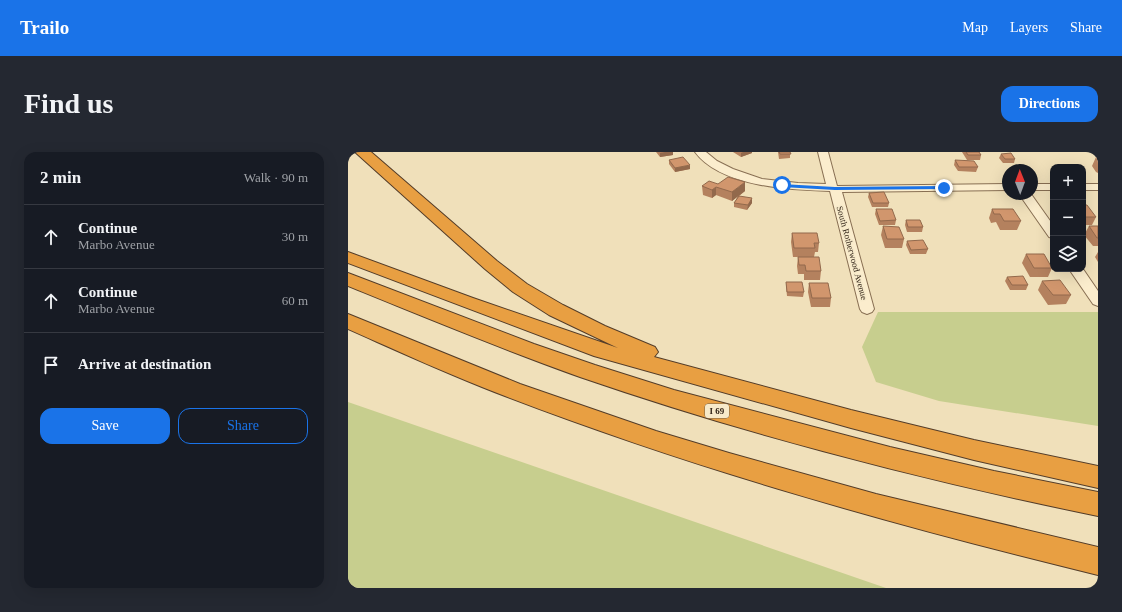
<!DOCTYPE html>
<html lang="en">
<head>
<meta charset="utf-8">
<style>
	body { margin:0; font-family:"Times New Roman",serif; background:#242831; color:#f1f3f6 }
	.controls { position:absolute; right:12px; top:12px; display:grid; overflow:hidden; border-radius:8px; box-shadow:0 4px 16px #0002 }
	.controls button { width:36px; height:36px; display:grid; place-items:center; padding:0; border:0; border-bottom:1px solid #363941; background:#171b24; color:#f1f3f6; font:20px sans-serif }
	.compass { position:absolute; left:654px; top:12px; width:36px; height:36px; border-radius:50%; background:#171b24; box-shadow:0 4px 16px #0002; rotate:359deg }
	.stop { position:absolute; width:12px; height:12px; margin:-9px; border:3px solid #1a73e8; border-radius:50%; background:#fff }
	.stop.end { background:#1a73e8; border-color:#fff; box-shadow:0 1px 4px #0008 }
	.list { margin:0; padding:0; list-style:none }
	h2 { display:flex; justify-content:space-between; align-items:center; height:52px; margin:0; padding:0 16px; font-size:17px }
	h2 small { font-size:13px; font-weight:400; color:#9ea1a6 }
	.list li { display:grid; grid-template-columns:26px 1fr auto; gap:12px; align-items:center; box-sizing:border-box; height:64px; padding:0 16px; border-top:1px solid #363941 }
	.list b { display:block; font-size:15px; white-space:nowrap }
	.list p { margin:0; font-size:13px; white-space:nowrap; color:#9ea1a6 }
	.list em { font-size:13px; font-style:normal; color:#9ea1a6 }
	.actions { display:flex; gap:8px; padding:12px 16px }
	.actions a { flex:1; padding:9px 0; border:1px solid #1a73e8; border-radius:12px; text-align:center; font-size:14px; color:#1a73e8 }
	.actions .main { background:#1a73e8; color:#fff }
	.icon { flex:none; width:22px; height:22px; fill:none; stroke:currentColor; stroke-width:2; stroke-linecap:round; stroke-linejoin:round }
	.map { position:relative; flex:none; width:750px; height:436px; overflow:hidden; border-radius:12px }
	header { display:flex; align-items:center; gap:24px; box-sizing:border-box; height:56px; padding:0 20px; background:#1a73e8; color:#fff }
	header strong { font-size:19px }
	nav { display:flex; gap:22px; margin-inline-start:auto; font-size:14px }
	.intro { display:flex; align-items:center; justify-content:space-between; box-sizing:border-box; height:96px; padding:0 24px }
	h1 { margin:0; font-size:28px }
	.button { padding:10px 18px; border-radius:12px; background:#1a73e8; color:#fff; font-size:14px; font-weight:700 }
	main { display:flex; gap:24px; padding:0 24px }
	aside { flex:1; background:#171b24; border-radius:12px; box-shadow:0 4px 16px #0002 }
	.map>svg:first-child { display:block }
	.green { fill:#c7ce8e }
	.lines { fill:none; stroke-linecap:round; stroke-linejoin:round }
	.street-casing { stroke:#886f53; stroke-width:2 }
	.highway-casing { stroke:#543d29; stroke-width:2 }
	.street { fill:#fbedcd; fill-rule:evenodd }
	.highway { fill:#e89f42; fill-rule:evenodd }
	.wall { fill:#b4815e }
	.shaded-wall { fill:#92694c }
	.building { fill:#d1966d; stroke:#92694c }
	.route { fill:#1a73e8 }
	.labels { text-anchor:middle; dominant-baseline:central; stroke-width:3; stroke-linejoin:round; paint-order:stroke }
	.far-street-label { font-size:9px; fill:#35271a; stroke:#f7eaca }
	.shield { fill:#f7eaca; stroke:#6f624f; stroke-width:1 }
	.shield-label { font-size:9px; font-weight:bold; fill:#35271a }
</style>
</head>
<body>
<header>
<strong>Trailo</strong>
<nav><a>Map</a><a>Layers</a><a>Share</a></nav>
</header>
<div class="intro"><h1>Find us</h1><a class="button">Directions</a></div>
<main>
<aside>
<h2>2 min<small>Walk · 90 m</small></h2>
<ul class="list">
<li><svg class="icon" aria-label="ahead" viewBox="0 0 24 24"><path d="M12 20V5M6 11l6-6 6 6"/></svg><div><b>Continue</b><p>Marbo Avenue</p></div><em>30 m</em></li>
<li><svg class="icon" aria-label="ahead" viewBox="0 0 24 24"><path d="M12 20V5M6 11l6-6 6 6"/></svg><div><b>Continue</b><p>Marbo Avenue</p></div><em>60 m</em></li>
<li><svg class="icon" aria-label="arrive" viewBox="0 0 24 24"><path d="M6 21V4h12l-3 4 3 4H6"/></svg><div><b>Arrive at destination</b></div></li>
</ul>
<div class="actions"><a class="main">Save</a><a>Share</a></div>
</aside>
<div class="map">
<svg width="750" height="436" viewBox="0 0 750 436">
	<rect width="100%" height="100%" fill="#f0e0ba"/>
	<path class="green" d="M 530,160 L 750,160 L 750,274 L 591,249 L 528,230 L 514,195 Z
		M 0,250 L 538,436 L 0,436 Z"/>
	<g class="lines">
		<g class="street-casing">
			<path id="street" d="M 347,0 L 358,0 L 369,9 L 385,17 L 414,27 L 450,31 L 478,32 L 470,0 L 480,0 L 489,34 L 660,32 L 660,38 L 494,40 L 526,157 L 524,160 L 519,162 L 514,160 L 512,157 L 482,39 C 443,38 373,35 347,0 Z
				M 684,32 L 705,32 L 705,38 L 684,38 Z
				M 735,32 L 750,32 L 750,38 L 735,38 Z
				M 671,42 L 683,42 L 705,73 L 705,86 L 701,85 Z
				M 721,117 L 735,117 L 750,139 L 750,154 L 745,152 Z"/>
		</g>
		<g class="highway-casing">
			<path id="highway" d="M 7,0 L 23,0 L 149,109 L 179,132 L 215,153 L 257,174 L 307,195 L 310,200 L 306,205 L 503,258 L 626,288 L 750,314 L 750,336 L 626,308 L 503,276 L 246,204 L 0,111 L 0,100 L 125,146 L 270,196 L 201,163 L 165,140 L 137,117 Z
				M 0,121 L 186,192 L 247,213 L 326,238 L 542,295 L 646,319 L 750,340 L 750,364 C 575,328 400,283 232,225 C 153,197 77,165 0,134 Z
				M 0,162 L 172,232 L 308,279 L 381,301 L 528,342 L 750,395 L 750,423 C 549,374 350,318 157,244 C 104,224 52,200 0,177 Z"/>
		</g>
		<use href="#street" class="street"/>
		<use href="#highway" class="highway"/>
	</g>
	<path class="wall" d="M 308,0 L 325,0 L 325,3 L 312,5 Z
		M 385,0 L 404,0 L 404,1 L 393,5 Z
		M 430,0 L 442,0 L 442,6 L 431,7 Z
		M 614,0 L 631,0 L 633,3 L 632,8 L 619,8 Z
		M 653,2 L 667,7 L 666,11 L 655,11 L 651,6 Z
		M 748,5 L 750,5 L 750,21 L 748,20 L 744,14 Z
		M 321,8 L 342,17 L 327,20 L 321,12 Z
		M 607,8 L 630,15 L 628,20 L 610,19 L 606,13 Z
		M 370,32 L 397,39 L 391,44 L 404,51 L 399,58 L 386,55 L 386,51 L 390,44 L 384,49 L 368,43 L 364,46 L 355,43 L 354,34 Z
		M 521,41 L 541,51 L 540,55 L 524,55 L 520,45 Z
		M 735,53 L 748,65 L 744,73 L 735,73 Z
		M 528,57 L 548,68 L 547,73 L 531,73 L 527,62 Z
		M 644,57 L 673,69 L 669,78 L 652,78 L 648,70 L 643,71 L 641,66 Z
		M 558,68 L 575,75 L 574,80 L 559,80 L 557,73 Z
		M 535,74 L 556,87 L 554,96 L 537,96 L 533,83 Z
		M 741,74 L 750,74 L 750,94 L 745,94 L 736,83 Z
		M 444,81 L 471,91 L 470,100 L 467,100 L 466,105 L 473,119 L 472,128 L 456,128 L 456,122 L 450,122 L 449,114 L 450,105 L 445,105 L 443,90 Z
		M 559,89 L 580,97 L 578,102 L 562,102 L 558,93 Z
		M 750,100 L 750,110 L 747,105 Z
		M 678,102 L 704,116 L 700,125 L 682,125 L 674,111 Z
		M 659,125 L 680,133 L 678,138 L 662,138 L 657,129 Z
		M 694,129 L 723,143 L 718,152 L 700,153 L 690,138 Z
		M 438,130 L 456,140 L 455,145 L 439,144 L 438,134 Z
		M 461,131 L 483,146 L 482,155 L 463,155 L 460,140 Z"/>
	<path class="shaded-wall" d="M 317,0 L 325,0 L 325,3 L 312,5 L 312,1 Z
		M 395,0 L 404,0 L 404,1 L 393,5 L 393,1 Z
		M 342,13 L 342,17 L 327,20 L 327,16 Z
		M 397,30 L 397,39 L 384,49 L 384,40 Z
		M 368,35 L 368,43 L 364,46 L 364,38 Z
		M 404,46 L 404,51 L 399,58 L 400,53 Z"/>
	<path class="building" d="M 431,0 L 442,0 L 443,2 L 432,2 Z
		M 618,0 L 631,0 L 633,3 L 620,3 Z
		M 663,1 L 667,7 L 657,7 L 653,2 Z
		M 335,5 L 342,13 L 327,16 L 321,8 Z
		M 607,8 L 626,9 L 630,15 L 611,15 Z
		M 380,25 L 397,30 L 384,40 L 368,35 L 364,38 L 354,34 L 361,29 L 370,32 Z
		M 536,40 L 541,51 L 525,51 L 521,41 Z
		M 391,44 L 404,46 L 400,53 L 386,51 Z
		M 735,53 L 739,53 L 748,65 L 735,65 Z
		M 528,57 L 544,57 L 548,68 L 532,69 Z
		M 644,57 L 665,57 L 673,69 L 656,69 L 652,62 L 646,62 Z
		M 558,68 L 572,68 L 575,75 L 560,75 Z
		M 535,74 L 551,75 L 556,87 L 539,87 Z
		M 741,74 L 750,74 L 750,86 L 749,86 Z
		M 444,81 L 469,81 L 471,91 L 466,91 L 467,96 L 446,96 Z
		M 575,88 L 580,97 L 563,98 L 559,89 Z
		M 678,102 L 696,102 L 704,116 L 686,116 Z
		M 450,105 L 471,105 L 473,119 L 458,119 L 457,113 L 451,113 Z
		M 675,124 L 680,133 L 664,133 L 659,125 Z
		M 712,128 L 723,143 L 705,143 L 694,129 Z
		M 438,130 L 454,130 L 456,140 L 439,140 Z
		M 461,131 L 480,131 L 483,146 L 464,146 Z"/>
	<path class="route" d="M 433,32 L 487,35 L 596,34 L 599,36 L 596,37 L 487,38 L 434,35 Z"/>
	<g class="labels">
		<g class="far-street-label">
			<text transform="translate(504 101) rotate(75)">South Rotherwood Avenue</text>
		</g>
		<rect class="shield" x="357" y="252" width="24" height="14" rx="3"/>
		<g class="shield-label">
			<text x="369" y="259">I 69</text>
		</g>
	</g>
</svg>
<div class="controls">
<button>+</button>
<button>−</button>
<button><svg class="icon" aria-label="layers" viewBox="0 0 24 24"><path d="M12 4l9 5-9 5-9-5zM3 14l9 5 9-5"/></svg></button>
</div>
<svg class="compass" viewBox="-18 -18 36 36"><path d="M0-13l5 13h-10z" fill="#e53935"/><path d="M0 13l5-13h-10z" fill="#9ea1a6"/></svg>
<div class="stop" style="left:434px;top:33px"></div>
<div class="stop end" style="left:596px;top:36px"></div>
</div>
</main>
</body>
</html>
